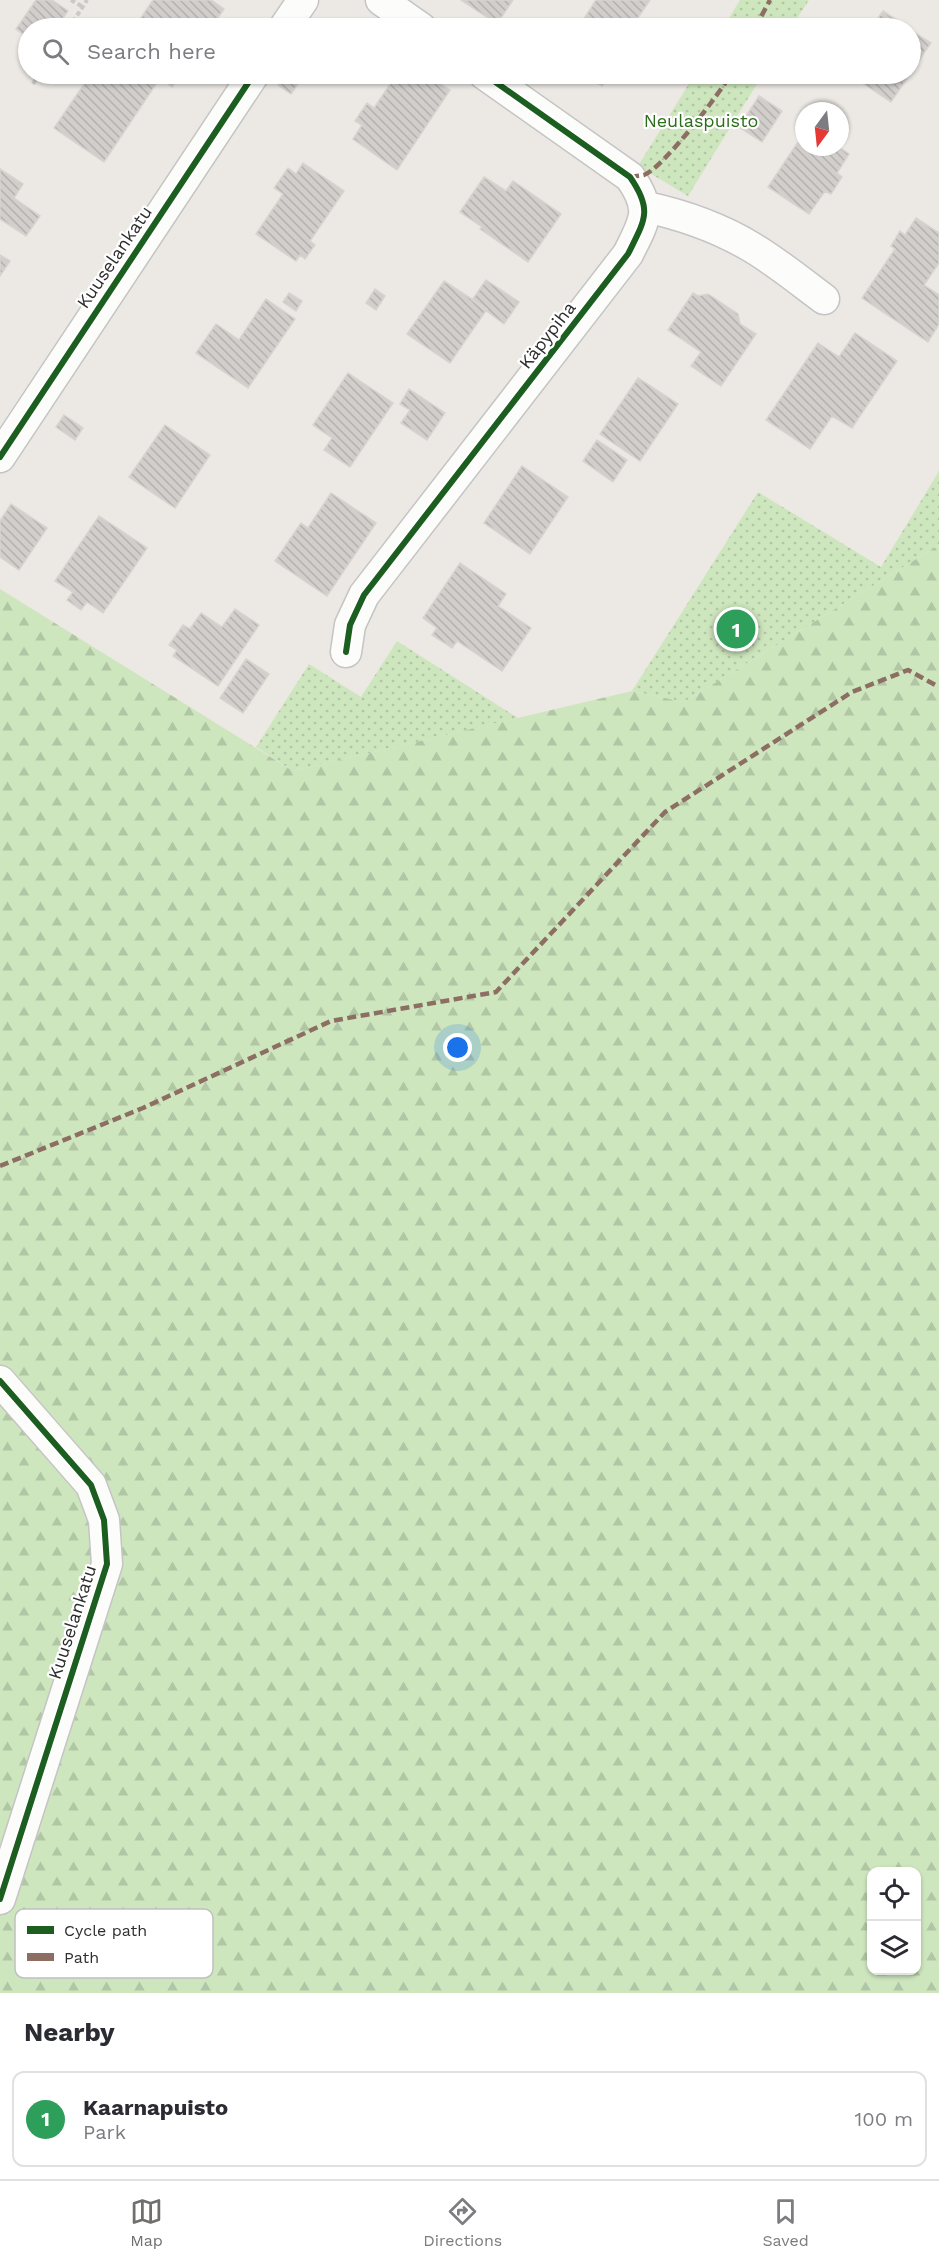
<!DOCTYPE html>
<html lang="en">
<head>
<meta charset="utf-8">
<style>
	body { margin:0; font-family:"Work Sans",sans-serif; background:#f2f2f3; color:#2b2b33 }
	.controls { position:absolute; right:18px; bottom:18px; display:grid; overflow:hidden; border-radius:12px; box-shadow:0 2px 4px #0004 }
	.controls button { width:54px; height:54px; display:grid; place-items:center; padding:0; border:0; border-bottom:2px solid #e1e1e2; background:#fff; color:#2b2b33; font:30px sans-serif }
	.compass { position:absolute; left:795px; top:102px; width:54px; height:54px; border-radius:50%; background:#fff; box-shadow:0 2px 4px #0004; rotate:195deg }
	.you { position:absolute; left:458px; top:1048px; width:21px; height:21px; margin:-15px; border:4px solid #fff; border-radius:50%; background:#1a73e8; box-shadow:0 0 0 9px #1a73e833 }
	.badge { display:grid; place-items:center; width:39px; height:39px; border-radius:50%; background:#706f6e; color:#fff; font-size:20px; font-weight:700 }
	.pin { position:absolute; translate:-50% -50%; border:3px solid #fff; box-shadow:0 2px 6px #0006 }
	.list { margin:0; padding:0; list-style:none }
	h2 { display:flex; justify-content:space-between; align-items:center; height:78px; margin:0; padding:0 24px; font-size:26px }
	h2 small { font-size:20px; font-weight:400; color:#7c7c81 }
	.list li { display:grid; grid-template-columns:39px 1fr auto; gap:18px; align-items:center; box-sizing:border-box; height:96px; margin:0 12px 12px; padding:0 12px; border:2px solid #e1e1e2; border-radius:12px }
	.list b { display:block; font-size:22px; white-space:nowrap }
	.list p { margin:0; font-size:20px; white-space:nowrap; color:#7c7c81 }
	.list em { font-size:20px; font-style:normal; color:#7c7c81 }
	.icon { flex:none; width:33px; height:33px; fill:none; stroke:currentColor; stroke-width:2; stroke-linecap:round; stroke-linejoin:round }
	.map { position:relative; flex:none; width:939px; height:1993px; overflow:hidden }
	.search { position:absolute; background:#fff; box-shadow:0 2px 4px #0004; left:18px; right:18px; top:18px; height:66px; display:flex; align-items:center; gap:15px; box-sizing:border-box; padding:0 21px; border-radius:33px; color:#7c7c81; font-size:22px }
	.sheet { height:186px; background:#fff }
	nav { display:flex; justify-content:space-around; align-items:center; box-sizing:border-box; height:84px; border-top:2px solid #e1e1e2; background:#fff; font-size:16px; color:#7c7c81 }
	nav a { display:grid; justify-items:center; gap:3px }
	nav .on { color:#706f6e }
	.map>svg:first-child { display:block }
	.green { fill:url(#green-dots) }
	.forest { fill:url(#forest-firs); fill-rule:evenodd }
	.building { fill:url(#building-back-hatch); stroke:#d7d4d0; stroke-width:1.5 }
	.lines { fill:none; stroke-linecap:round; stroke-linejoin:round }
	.minor-casing { stroke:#c5c4c5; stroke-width:33 }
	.path { stroke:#c9c9c8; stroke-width:4; stroke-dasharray:4.5 3; stroke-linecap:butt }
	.minor { stroke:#fcfcfb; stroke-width:30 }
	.quiet { stroke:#8d6e63; stroke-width:4.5; stroke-dasharray:9 4.5; stroke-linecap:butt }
	.cycleway-casing { stroke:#fff; stroke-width:10 }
	.cycleway { stroke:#1b5e20; stroke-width:6 }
	.labels { text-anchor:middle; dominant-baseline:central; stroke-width:4.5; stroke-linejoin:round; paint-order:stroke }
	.park-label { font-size:18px; fill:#2c6e1b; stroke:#fff }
	.street-label { font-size:18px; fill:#2e2e2e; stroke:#fff }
	.key { fill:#fff; stroke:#c0c0c0; stroke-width:1.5 }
	.key-label { font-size:16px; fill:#2e2e2e }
</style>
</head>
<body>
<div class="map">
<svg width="939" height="1993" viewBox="0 0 939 1993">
	<defs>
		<pattern id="green-dots" width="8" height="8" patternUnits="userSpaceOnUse" patternTransform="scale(1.5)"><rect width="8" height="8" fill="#cee6be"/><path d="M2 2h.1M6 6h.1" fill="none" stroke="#b1c6a4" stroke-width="1.8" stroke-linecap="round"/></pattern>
		<pattern id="forest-firs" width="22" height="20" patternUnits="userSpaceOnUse" patternTransform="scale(1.5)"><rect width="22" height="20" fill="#cee6be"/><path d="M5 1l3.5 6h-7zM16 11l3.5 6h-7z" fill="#b1c6a4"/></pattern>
		<pattern id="building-back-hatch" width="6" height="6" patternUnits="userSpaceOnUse" patternTransform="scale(1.5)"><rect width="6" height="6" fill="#d1cecb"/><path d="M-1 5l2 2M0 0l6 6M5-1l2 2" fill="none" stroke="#b4b1af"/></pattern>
	</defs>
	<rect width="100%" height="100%" fill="#ece8e4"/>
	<path class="green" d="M 740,0 L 809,0 L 791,28 L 723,28 Z
		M 695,74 L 763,74 L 688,196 L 638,166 Z
		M 939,471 L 939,545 L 684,702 L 632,691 L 758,492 L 881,567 Z
		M 397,641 L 518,718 L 293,771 L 256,747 L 309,664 L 361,697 Z"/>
	<path class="forest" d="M 939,545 L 939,1993 L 0,1993 L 0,589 L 293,771 L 632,691 L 684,702 ZM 872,1872 L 916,1872 L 916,1970 L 872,1970 Z"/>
	<path class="building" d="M 36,0 L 52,0 L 68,11 L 56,28 L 28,28 L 28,38 L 16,29 Z
		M 153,0 L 211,0 L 224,9 L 211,28 L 134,28 Z
		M 461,0 L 513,0 L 497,24 Z
		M 596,0 L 650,0 L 631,28 L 578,28 Z
		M 883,11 L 909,28 L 871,28 Z
		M 910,30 L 931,43 L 910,73 Z
		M 91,74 L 181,74 L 172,87 L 160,78 L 104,162 L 54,128 Z
		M 397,74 L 425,74 L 450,90 L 397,170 L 353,139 L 362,125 L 355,121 L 367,103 L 374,108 Z
		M 583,74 L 610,74 L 602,86 Z
		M 849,74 L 910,74 L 891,102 Z
		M 285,75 L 298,84 L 291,94 L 278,85 Z
		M 759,96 L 782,111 L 762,142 L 739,127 Z
		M 804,133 L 804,147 L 839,147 L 849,154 L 837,173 L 842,177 L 831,194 L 825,191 L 809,214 L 768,187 Z
		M 303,163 L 344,191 L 310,241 L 315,245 L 305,259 L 300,255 L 296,261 L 256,234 L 283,194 L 274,188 L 288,168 L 296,174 Z
		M 0,169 L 23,184 L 14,198 L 40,216 L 26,236 L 0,219 Z
		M 484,177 L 506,191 L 513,181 L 561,214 L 528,262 L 480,229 L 482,227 L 460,212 Z
		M 916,218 L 939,233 L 939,263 L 924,285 L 939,295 L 939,324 L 928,342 L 862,298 L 895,249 L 891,246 L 900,231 L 905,235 Z
		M 0,255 L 10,261 L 0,276 Z
		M 486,280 L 519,302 L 504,324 L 472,300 Z
		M 444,281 L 487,309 L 450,363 L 407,334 Z
		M 375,289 L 385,296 L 376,310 L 366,303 Z
		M 289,293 L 302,301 L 296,311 L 283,302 Z
		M 693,293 L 698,296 L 708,294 L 738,314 L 740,324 L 756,334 L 721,386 L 691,366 L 701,352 L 668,330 Z
		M 266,299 L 295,319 L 248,388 L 196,353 L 216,324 L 239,340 Z
		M 855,333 L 897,361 L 852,428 L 832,416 L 810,449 L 766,420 L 818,343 L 839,357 Z
		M 348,373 L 393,403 L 350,467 L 324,450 L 332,438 L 313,425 Z
		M 638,378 L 678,404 L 640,461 L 600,434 Z
		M 409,389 L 445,413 L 427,440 L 401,423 L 410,410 L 400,404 Z
		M 64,415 L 83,428 L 75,440 L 56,427 Z
		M 165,425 L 210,455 L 175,508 L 129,477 Z
		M 597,440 L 627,460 L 613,482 L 583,461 Z
		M 522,466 L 568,497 L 530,554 L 484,523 Z
		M 331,493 L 376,523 L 327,596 L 275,561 L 301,523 L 308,528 Z
		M 11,504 L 47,528 L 19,570 L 0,557 L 0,521 Z
		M 99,516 L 147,548 L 103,613 L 87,602 L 81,610 L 67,600 L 73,592 L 55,581 Z
		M 460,563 L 506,594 L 498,606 L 531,628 L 502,671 L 457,641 L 452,648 L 432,635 L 437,628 L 423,618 Z
		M 235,609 L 259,625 L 218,686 L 173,656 L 177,650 L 169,645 L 183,625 L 190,629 L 201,613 L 222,627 Z
		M 246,659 L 269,674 L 243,713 L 220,698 Z"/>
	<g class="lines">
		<g class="minor-casing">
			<path id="minor" d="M 381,0 L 421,28
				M 284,28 L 303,0
				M 646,207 C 683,215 720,228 753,248 C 778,263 801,282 824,299
				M 0,457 L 254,74
				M 346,652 L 350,625 L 364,595 L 628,254 C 645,220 653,210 630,177 L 484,74
				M 0,1381 L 91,1485 L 104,1520 L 107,1564 L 0,1899"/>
		</g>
		<path class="path" d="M 71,0 L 83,7
			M 69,28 L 87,0
			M 33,84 L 39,74"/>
		<use href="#minor" class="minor"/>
		<path class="quiet" d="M 755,28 L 770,0
			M 630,177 C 634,176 640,176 644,175 C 663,168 720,93 731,74
			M 0,1166 L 143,1108 L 331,1021 L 496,992 L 665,812 L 852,692 L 908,670 L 939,687"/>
		<g class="cycleway-casing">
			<path id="cycleway" d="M 0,457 L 254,74
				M 346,652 L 350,625 L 364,595 L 628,254 C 645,220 653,210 630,177 L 484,74
				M 0,1381 L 91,1485 L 104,1520 L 107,1564 L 0,1899"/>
		</g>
		<use href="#cycleway" class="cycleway"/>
	</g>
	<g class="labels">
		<g class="park-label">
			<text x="701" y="120">Neulaspuisto</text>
		</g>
		<g class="street-label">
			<text transform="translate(114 257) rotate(-56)">Kuuselankatu</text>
			<text transform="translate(547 335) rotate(-52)">Käpypiha</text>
			<text transform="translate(72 1622) rotate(-72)">Kuuselankatu</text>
		</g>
	</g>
	<rect x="15" y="1909" width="198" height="69" rx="9" class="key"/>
	<rect x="27" y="1926" width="27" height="8" fill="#1b5e20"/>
	<rect x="27" y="1953" width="27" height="8" fill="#8d6e63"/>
	<g class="key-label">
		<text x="64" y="1936">Cycle path</text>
		<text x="64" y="1963">Path</text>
	</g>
</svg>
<div class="controls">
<button><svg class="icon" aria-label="locate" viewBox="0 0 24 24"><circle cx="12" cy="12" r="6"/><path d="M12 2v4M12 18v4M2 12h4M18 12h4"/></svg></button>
<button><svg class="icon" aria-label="layers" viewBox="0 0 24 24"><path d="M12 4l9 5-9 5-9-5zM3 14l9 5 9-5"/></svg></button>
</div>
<svg class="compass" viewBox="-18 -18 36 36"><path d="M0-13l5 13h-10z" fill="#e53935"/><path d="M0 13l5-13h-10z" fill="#7c7c81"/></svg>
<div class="you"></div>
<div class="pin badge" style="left:736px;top:629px;background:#2e9e5b">1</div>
<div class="search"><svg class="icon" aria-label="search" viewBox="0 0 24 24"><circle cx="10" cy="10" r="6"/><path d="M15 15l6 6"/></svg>Search here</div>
</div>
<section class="sheet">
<h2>Nearby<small></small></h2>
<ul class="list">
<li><span class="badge" style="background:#2e9e5b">1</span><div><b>Kaarnapuisto</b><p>Park</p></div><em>100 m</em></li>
</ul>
</section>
<nav>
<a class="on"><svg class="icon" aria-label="map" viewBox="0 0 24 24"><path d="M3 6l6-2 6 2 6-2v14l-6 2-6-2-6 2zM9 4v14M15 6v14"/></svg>Map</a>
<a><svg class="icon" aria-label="directions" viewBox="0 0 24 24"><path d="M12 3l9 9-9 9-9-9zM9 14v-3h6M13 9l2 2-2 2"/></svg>Directions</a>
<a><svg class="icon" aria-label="saved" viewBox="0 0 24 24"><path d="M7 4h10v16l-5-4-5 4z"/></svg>Saved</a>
</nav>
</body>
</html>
